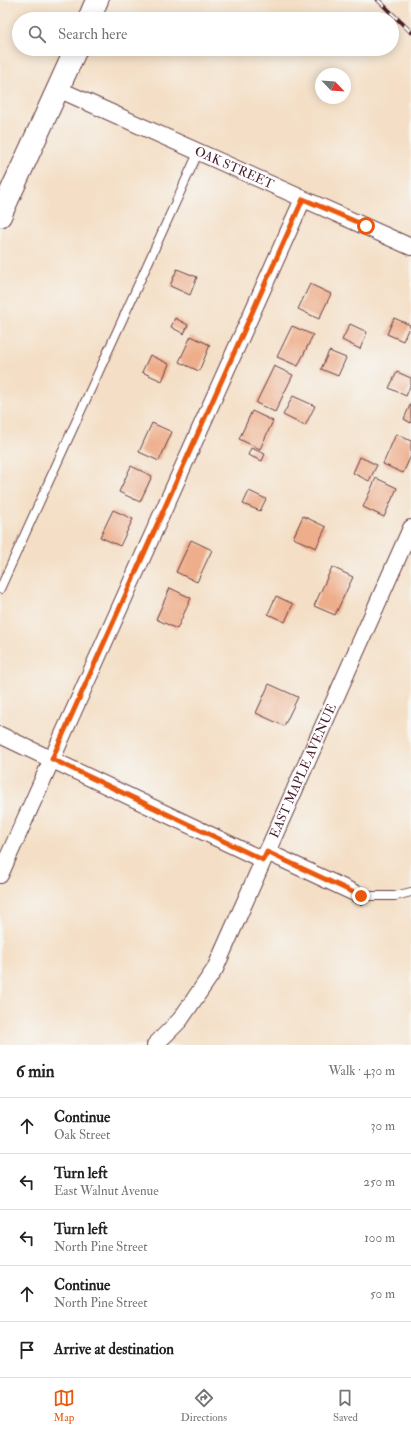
<!DOCTYPE html>
<html lang="en">
<head>
<meta charset="utf-8">
<style>
	body { margin:0; font-family:"IM FELL Double Pica",serif; background:#f6f6f6; color:#222 }
	.compass { position:absolute; left:315px; top:68px; width:36px; height:36px; border-radius:50%; background:#fff; box-shadow:0 2px 10px #0003; rotate:115deg }
	.stop { position:absolute; width:12px; height:12px; margin:-9px; border:3px solid #ea580c; border-radius:50%; background:#fff }
	.stop.end { background:#ea580c; border-color:#fff; box-shadow:0 1px 4px #0008 }
	.list { margin:0; padding:0; list-style:none }
	h2 { display:flex; justify-content:space-between; align-items:center; height:52px; margin:0; padding:0 16px; font-size:17px }
	h2 small { font-size:13px; font-weight:400; color:#767676 }
	.list li { display:grid; grid-template-columns:26px 1fr auto; gap:12px; align-items:center; box-sizing:border-box; height:56px; padding:0 16px; border-top:1px solid #e0e0e0 }
	.list b { display:block; font-size:15px; white-space:nowrap }
	.list p { margin:0; font-size:13px; white-space:nowrap; color:#767676 }
	.list em { font-size:13px; font-style:normal; color:#767676 }
	.icon { flex:none; width:22px; height:22px; fill:none; stroke:currentColor; stroke-width:2; stroke-linecap:round; stroke-linejoin:round }
	.map { position:relative; flex:none; width:411px; height:1045px; overflow:hidden }
	.search { position:absolute; background:#fff; box-shadow:0 2px 10px #0003; left:12px; right:12px; top:12px; height:44px; display:flex; align-items:center; gap:10px; box-sizing:border-box; padding:0 14px; border-radius:22px; color:#767676; font-size:15px }
	.sheet { height:332px; background:#fff }
	nav { display:flex; justify-content:space-around; align-items:center; box-sizing:border-box; height:56px; border-top:1px solid #e0e0e0; background:#fff; font-size:11px; color:#767676 }
	nav a { display:grid; justify-items:center; gap:2px }
	nav .on { color:#ea580c }
	.map>svg:first-child { display:block }
	.building { fill:#eead8b }
	.lines { fill:none; stroke-linecap:round; stroke-linejoin:round }
	.lane-casing { stroke:#643c42; stroke-width:10 }
	.street-casing { stroke:#643c42; stroke-width:18 }
	.secondary-casing { stroke:#643c42; stroke-width:24 }
	.lane { stroke:#fff; stroke-width:8 }
	.street { stroke:#fff; stroke-width:16 }
	.secondary { stroke:#fff; stroke-width:22 }
	.rail-casing { stroke:#4a1f2b; stroke-width:4.5 }
	.rail { stroke:#f6f6f2; stroke-width:3; stroke-dasharray:9; stroke-linecap:butt }
	.route { stroke:#ea580c; stroke-width:5 }
	.labels { text-anchor:middle; dominant-baseline:central; stroke-width:3; stroke-linejoin:round; paint-order:stroke }
	.street-label { font-size:13px; fill:#4a1f2b; stroke:#f6f6f2 }
</style>
</head>
<body>
<div class="map">
<svg width="411" height="1045" viewBox="0 0 411 1045">
	<rect width="100%" height="100%" fill="#f6f6f2"/>
	<filter id="ink" filterUnits="userSpaceOnUse"><feTurbulence type="fractalNoise" baseFrequency=".025" numOctaves="2"/><feDisplacementMap in="SourceGraphic" scale="8" xChannelSelector="R" yChannelSelector="G"/><feConvolveMatrix kernelMatrix="1 2 1 2 8 2 1 2 1" color-interpolation-filters="sRGB"/></filter>
	<filter id="wash" filterUnits="userSpaceOnUse"><feTurbulence type="fractalNoise" baseFrequency=".012" numOctaves="4" result="noise"/><feDisplacementMap in="SourceGraphic" scale="16" xChannelSelector="R" yChannelSelector="G"/><feGaussianBlur stdDeviation="0.9" result="paint"/><feColorMatrix in="noise" values="0 0 0 0 0 0 0 0 0 0 0 0 0 0 0 0 0 1.4 0 .05"/><feComposite in="paint" operator="in"/></filter>
	<g filter="url(#wash)">
		<rect width="100%" height="100%" fill="#f4dfc6"/>
		<g id="blocks">
			<path class="building" d="M 177,269 L 197,277 L 190,295 L 170,286 Z
				M 310,284 L 331,294 L 319,319 L 298,309 Z
				M 175,318 L 188,325 L 184,334 L 171,327 Z
				M 394,318 L 410,325 L 403,341 L 387,334 Z
				M 350,324 L 367,332 L 360,349 L 342,340 Z
				M 292,326 L 313,335 L 298,366 L 277,357 Z
				M 191,336 L 210,345 L 199,371 L 179,362 Z
				M 329,351 L 346,358 L 338,376 L 321,369 Z
				M 150,355 L 169,364 L 162,381 L 142,372 Z
				M 274,366 L 293,375 L 275,412 L 256,403 Z
				M 397,372 L 411,378 L 411,384 L 406,396 L 389,388 Z
				M 293,396 L 315,406 L 305,426 L 283,415 Z
				M 411,403 L 411,423 L 404,419 Z
				M 252,411 L 273,421 L 260,449 L 239,439 Z
				M 152,423 L 172,432 L 159,461 L 139,452 Z
				M 396,434 L 411,441 L 411,456 L 403,473 L 383,464 Z
				M 251,448 L 265,454 L 262,461 L 248,455 Z
				M 360,457 L 377,465 L 369,481 L 353,473 Z
				M 131,466 L 152,476 L 140,502 L 119,492 Z
				M 376,478 L 397,488 L 384,517 L 363,507 Z
				M 249,491 L 266,499 L 260,511 L 243,504 Z
				M 113,510 L 133,519 L 120,546 L 100,537 Z
				M 303,516 L 326,527 L 316,548 L 293,538 Z
				M 191,540 L 212,550 L 197,582 L 176,572 Z
				M 332,567 L 353,577 L 335,615 L 314,606 Z
				M 170,588 L 191,598 L 177,629 L 156,619 Z
				M 276,596 L 293,604 L 285,622 L 268,614 Z
				M 269,684 L 298,697 L 284,726 L 256,713 Z"/>
		</g>
	</g>
	<g filter="url(#ink)">
		<use href="#blocks" fill-opacity="0" stroke="#643c42" stroke-width="1"/>
		<g class="lines">
			<g class="lane-casing">
				<path id="lane" d="M 0,589 L 198,153
					M 361,896 L 395,896 L 411,892"/>
			</g>
			<g class="street-casing">
				<g id="street">
					<path id="s1" d="M 58,89 L 411,247"/>
					<path d="M 0,735 L 263,860"/>
					<path d="M 267,852 L 361,896"/>
					<path d="M 0,875 L 303,199"/>
					<path id="s2" d="M 155,1045 L 180,1020 L 215,969 L 411,528"/>
				</g>
			</g>
			<g class="secondary-casing">
				<path id="secondary" d="M 89,19 L 97,0
					M 0,216 L 76,49"/>
			</g>
			<use href="#lane" class="lane"/>
			<use href="#street" class="street"/>
			<use href="#secondary" class="secondary"/>
			<g class="rail-casing">
				<path id="rail" d="M 378,0 L 411,32"/>
			</g>
			<use href="#rail" class="rail"/>
		</g>
	</g>
	<g class="lines" filter="url(#ink)">
		<path class="route" d="M 361,896 L 267,852 L 263,860 L 52,759 L 303,199 L 366,226"/>
	</g>
	<g class="labels">
		<g class="street-label">
			<text stroke="none"><textPath href="#s1" startOffset="193">OAK STREET</textPath></text>
			<text stroke="none"><textPath href="#s2" startOffset="314">EAST MAPLE AVENUE</textPath></text>
		</g>
	</g>
</svg>
<svg class="compass" viewBox="-18 -18 36 36"><path d="M0-13l5 13h-10z" fill="#e53935"/><path d="M0 13l5-13h-10z" fill="#767676"/></svg>
<div class="stop" style="left:366px;top:226px"></div>
<div class="stop end" style="left:361px;top:896px"></div>
<div class="search"><svg class="icon" aria-label="search" viewBox="0 0 24 24"><circle cx="10" cy="10" r="6"/><path d="M15 15l6 6"/></svg>Search here</div>
</div>
<section class="sheet">
<h2>6 min<small>Walk · 430 m</small></h2>
<ul class="list">
<li><svg class="icon" aria-label="ahead" viewBox="0 0 24 24"><path d="M12 20V5M6 11l6-6 6 6"/></svg><div><b>Continue</b><p>Oak Street</p></div><em>30 m</em></li>
<li><svg class="icon" aria-label="left" viewBox="0 0 24 24"><path d="M17 20v-9H6M10 6l-5 5 5 5"/></svg><div><b>Turn left</b><p>East Walnut Avenue</p></div><em>250 m</em></li>
<li><svg class="icon" aria-label="left" viewBox="0 0 24 24"><path d="M17 20v-9H6M10 6l-5 5 5 5"/></svg><div><b>Turn left</b><p>North Pine Street</p></div><em>100 m</em></li>
<li><svg class="icon" aria-label="ahead" viewBox="0 0 24 24"><path d="M12 20V5M6 11l6-6 6 6"/></svg><div><b>Continue</b><p>North Pine Street</p></div><em>50 m</em></li>
<li><svg class="icon" aria-label="arrive" viewBox="0 0 24 24"><path d="M6 21V4h12l-3 4 3 4H6"/></svg><div><b>Arrive at destination</b></div></li>
</ul>
</section>
<nav>
<a class="on"><svg class="icon" aria-label="map" viewBox="0 0 24 24"><path d="M3 6l6-2 6 2 6-2v14l-6 2-6-2-6 2zM9 4v14M15 6v14"/></svg>Map</a>
<a><svg class="icon" aria-label="directions" viewBox="0 0 24 24"><path d="M12 3l9 9-9 9-9-9zM9 14v-3h6M13 9l2 2-2 2"/></svg>Directions</a>
<a><svg class="icon" aria-label="saved" viewBox="0 0 24 24"><path d="M7 4h10v16l-5-4-5 4z"/></svg>Saved</a>
</nav>
</body>
</html>
